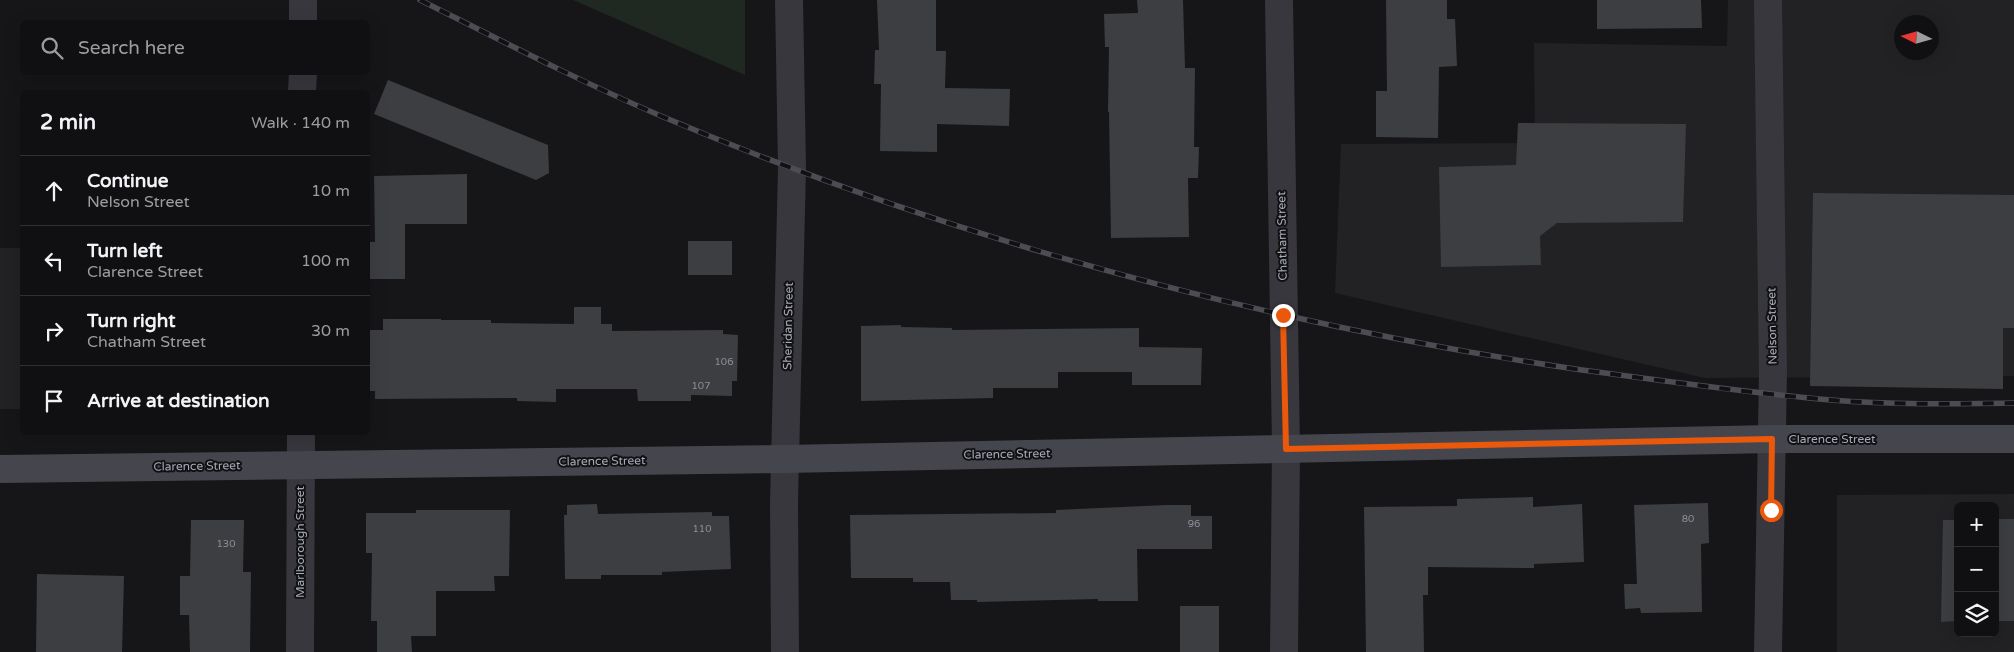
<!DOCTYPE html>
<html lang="en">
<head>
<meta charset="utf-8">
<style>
	body { margin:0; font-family:"Varela Round",sans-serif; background:#1e1e20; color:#f1f3f6 }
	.controls { position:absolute; right:15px; bottom:15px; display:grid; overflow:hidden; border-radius:8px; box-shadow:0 5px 20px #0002 }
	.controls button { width:45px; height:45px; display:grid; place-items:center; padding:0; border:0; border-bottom:1px solid #303032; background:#101012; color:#f1f3f6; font:25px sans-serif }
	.compass { position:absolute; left:1894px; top:15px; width:45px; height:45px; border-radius:50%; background:#101012; box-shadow:0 5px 20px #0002; rotate:275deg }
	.stop { position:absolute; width:15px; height:15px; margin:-11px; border:4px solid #ea580c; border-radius:50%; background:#fff }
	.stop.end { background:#ea580c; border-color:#fff; box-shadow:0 1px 5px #0008 }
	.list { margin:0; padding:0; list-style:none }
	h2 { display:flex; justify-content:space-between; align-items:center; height:65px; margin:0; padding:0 20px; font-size:21px }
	h2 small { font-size:16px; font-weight:400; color:#9c9d9f }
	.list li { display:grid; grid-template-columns:32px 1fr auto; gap:15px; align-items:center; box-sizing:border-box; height:70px; padding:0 20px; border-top:1px solid #303032 }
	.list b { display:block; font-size:19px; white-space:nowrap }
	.list p { margin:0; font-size:16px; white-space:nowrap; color:#9c9d9f }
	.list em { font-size:16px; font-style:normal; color:#9c9d9f }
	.icon { flex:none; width:28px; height:28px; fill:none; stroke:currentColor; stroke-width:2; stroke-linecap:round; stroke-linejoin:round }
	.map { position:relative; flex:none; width:2014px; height:652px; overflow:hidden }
	.search { position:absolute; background:#101012; box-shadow:0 5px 20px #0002; left:20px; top:20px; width:350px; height:55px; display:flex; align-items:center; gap:12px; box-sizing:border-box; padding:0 18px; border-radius:8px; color:#9c9d9f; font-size:19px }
	.panel { position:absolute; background:#101012; box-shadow:0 5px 20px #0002; left:20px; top:90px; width:350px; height:345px; border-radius:8px }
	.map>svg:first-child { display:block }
	.built { fill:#222225; fill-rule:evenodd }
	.green { fill:#202822 }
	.building { fill:#3d3e42 }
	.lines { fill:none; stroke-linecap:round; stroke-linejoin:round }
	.minor { stroke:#37373d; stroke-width:28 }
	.secondary { stroke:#45464d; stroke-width:28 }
	.rail-casing { stroke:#4c4d54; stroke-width:5.5 }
	.rail { stroke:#111113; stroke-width:4; stroke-dasharray:11; stroke-linecap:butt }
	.route { stroke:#ea580c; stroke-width:6 }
	.labels { text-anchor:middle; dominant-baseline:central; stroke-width:4; stroke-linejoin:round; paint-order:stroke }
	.number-label { font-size:10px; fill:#8d909a }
	.street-label { font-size:12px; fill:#a8abb8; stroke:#111113 }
</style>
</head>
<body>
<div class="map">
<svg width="2014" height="652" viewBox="0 0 2014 652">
	<rect width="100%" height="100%" fill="#161618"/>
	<path class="built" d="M 1728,0 L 2014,0 L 2014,376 L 1705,378 L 1335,293 L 1341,144 L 1535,143 L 1534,43 L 1727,46 ZM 1902,22 L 1932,22 L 1932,52 L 1902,52 Z
		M 0,248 L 22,248 L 22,409 L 0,409 Z
		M 2014,494 L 2014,652 L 1837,652 L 1837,495 ZM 1958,506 L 1995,506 L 1995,633 L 1958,633 Z"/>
	<path class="green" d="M 573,0 L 745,0 L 745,75 Z"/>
	<path class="building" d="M 877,0 L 936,0 L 936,51 L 946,51 L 945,88 L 1010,89 L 1009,126 L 937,124 L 937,152 L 880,151 L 881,84 L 874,84 L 875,50 L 879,50 Z
		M 1137,0 L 1183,0 L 1185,68 L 1195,68 L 1194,147 L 1199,147 L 1198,178 L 1188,178 L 1189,237 L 1111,238 L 1109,112 L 1108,112 L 1109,47 L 1105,47 L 1104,14 L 1138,13 Z
		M 1386,0 L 1447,0 L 1447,19 L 1455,19 L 1457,66 L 1439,67 L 1438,138 L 1376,137 L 1376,91 L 1387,91 Z
		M 1597,0 L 1701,0 L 1702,28 L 1597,29 Z
		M 388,80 L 548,145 L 549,173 L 536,180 L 374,114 Z
		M 1518,123 L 1686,124 L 1683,222 L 1557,223 L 1540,236 L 1541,265 L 1441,267 L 1439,167 L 1516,165 Z
		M 467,174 L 467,224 L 405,224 L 405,279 L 368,279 L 368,242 L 375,242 L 374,176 Z
		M 1813,193 L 2014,195 L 2014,328 L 2003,328 L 2003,389 L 1810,386 Z
		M 688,241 L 732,241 L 732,275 L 688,275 Z
		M 574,307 L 601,307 L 601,324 L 612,324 L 612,331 L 723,330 L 723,334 L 738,335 L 737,381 L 732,381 L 732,396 L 691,395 L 691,401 L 638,401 L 637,389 L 556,389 L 556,402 L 517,401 L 517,398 L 375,399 L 375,391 L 368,391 L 368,330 L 383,330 L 383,319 L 441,319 L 441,320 L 491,320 L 491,323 L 574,324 Z
		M 901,325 L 901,327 L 952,328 L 952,330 L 1139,328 L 1139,347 L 1202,348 L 1201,385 L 1132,385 L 1132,372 L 1058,372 L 1058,388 L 993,388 L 993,398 L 861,401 L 861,326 Z
		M 1533,497 L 1533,507 L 1582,504 L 1584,562 L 1534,564 L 1534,568 L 1428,567 L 1428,595 L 1423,595 L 1424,652 L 1366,652 L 1364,507 L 1457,506 L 1457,499 Z
		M 1708,503 L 1709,543 L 1701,544 L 1702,612 L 1641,613 L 1640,608 L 1625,609 L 1624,584 L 1637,584 L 1634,505 Z
		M 597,504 L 598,514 L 712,512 L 712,516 L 729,516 L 731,569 L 662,572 L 662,575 L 601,575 L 601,579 L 565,579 L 564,515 L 567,515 L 567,505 Z
		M 1166,505 L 1191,505 L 1191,516 L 1212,516 L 1212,549 L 1137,549 L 1138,601 L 1098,601 L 1098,599 L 977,602 L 977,600 L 951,600 L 950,582 L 913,582 L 913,578 L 851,578 L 850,515 L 1056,513 L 1056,510 Z
		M 416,510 L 510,510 L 509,576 L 494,576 L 495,591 L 436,591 L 436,636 L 411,636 L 412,652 L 377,652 L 377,621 L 371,621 L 372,553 L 366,553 L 366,513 L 416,513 Z
		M 1995,519 L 2014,519 L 2014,621 L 1995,621 Z
		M 191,520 L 244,520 L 243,572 L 251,572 L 250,652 L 190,652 L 189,615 L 180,615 L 180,576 L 190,576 Z
		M 1943,520 L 1958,520 L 1958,621 L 1941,622 Z
		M 37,574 L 124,576 L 122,652 L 36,652 Z
		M 1180,606 L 1219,606 L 1219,652 L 1180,652 Z"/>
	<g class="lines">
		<path class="minor" d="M 1279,0 L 1286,449 L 1284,652
			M 1768,0 L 1773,372 L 1768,652
			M 303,22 L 303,0
			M 302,92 L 303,72
			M 300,652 L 301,432
			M 785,652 L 784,503 L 792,168 L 789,0"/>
		<path class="secondary" d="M 0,469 L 785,459 L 1772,439 L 2014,439"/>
		<g class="rail-casing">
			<path id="rail" d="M 420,0 C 500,40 579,81 661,116 C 955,240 1266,324 1582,370 C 1665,381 1748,393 1831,400 C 1891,405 1953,404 2014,403"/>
		</g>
		<use href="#rail" class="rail"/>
	</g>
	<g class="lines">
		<path class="route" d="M 1283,315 L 1286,449 L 1772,439 L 1771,510"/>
	</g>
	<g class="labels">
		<g class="number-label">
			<text x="724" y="362">106</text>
			<text x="701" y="386">107</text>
			<text x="1688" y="519">80</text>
			<text x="1194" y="524">96</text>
			<text x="702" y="529">110</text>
			<text x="226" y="544">130</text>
		</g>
		<g class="street-label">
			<text transform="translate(1282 236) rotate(-91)">Chatham Street</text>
			<text transform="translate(788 326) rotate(-89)">Sheridan Street</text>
			<text transform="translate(1772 326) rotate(-91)">Nelson Street</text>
			<text x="1832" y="439">Clarence Street</text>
			<text transform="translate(1007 454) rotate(-1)">Clarence Street</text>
			<text transform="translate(602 461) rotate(-1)">Clarence Street</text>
			<text transform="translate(197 466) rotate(-1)">Clarence Street</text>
			<text transform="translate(300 542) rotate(-90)">Marlborough Street</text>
		</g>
	</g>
</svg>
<div class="controls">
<button>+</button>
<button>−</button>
<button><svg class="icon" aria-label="layers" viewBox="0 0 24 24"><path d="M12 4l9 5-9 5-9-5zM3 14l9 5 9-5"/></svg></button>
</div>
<svg class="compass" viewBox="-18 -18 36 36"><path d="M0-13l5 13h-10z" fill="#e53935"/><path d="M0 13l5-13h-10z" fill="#9c9d9f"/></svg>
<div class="stop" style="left:1771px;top:510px"></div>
<div class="stop end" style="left:1283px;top:315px"></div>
<div class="search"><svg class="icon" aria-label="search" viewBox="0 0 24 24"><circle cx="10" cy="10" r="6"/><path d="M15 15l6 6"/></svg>Search here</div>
<section class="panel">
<h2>2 min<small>Walk · 140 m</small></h2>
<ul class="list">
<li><svg class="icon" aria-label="ahead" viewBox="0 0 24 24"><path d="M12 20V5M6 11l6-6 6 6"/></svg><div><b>Continue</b><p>Nelson Street</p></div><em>10 m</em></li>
<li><svg class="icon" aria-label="left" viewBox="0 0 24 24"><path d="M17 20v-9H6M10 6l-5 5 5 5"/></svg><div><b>Turn left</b><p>Clarence Street</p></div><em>100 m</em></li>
<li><svg class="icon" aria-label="right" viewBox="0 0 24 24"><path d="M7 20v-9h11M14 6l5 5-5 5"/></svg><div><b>Turn right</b><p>Chatham Street</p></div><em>30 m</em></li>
<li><svg class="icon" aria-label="arrive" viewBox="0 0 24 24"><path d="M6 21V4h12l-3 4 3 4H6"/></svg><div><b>Arrive at destination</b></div></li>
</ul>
</section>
</div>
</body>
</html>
